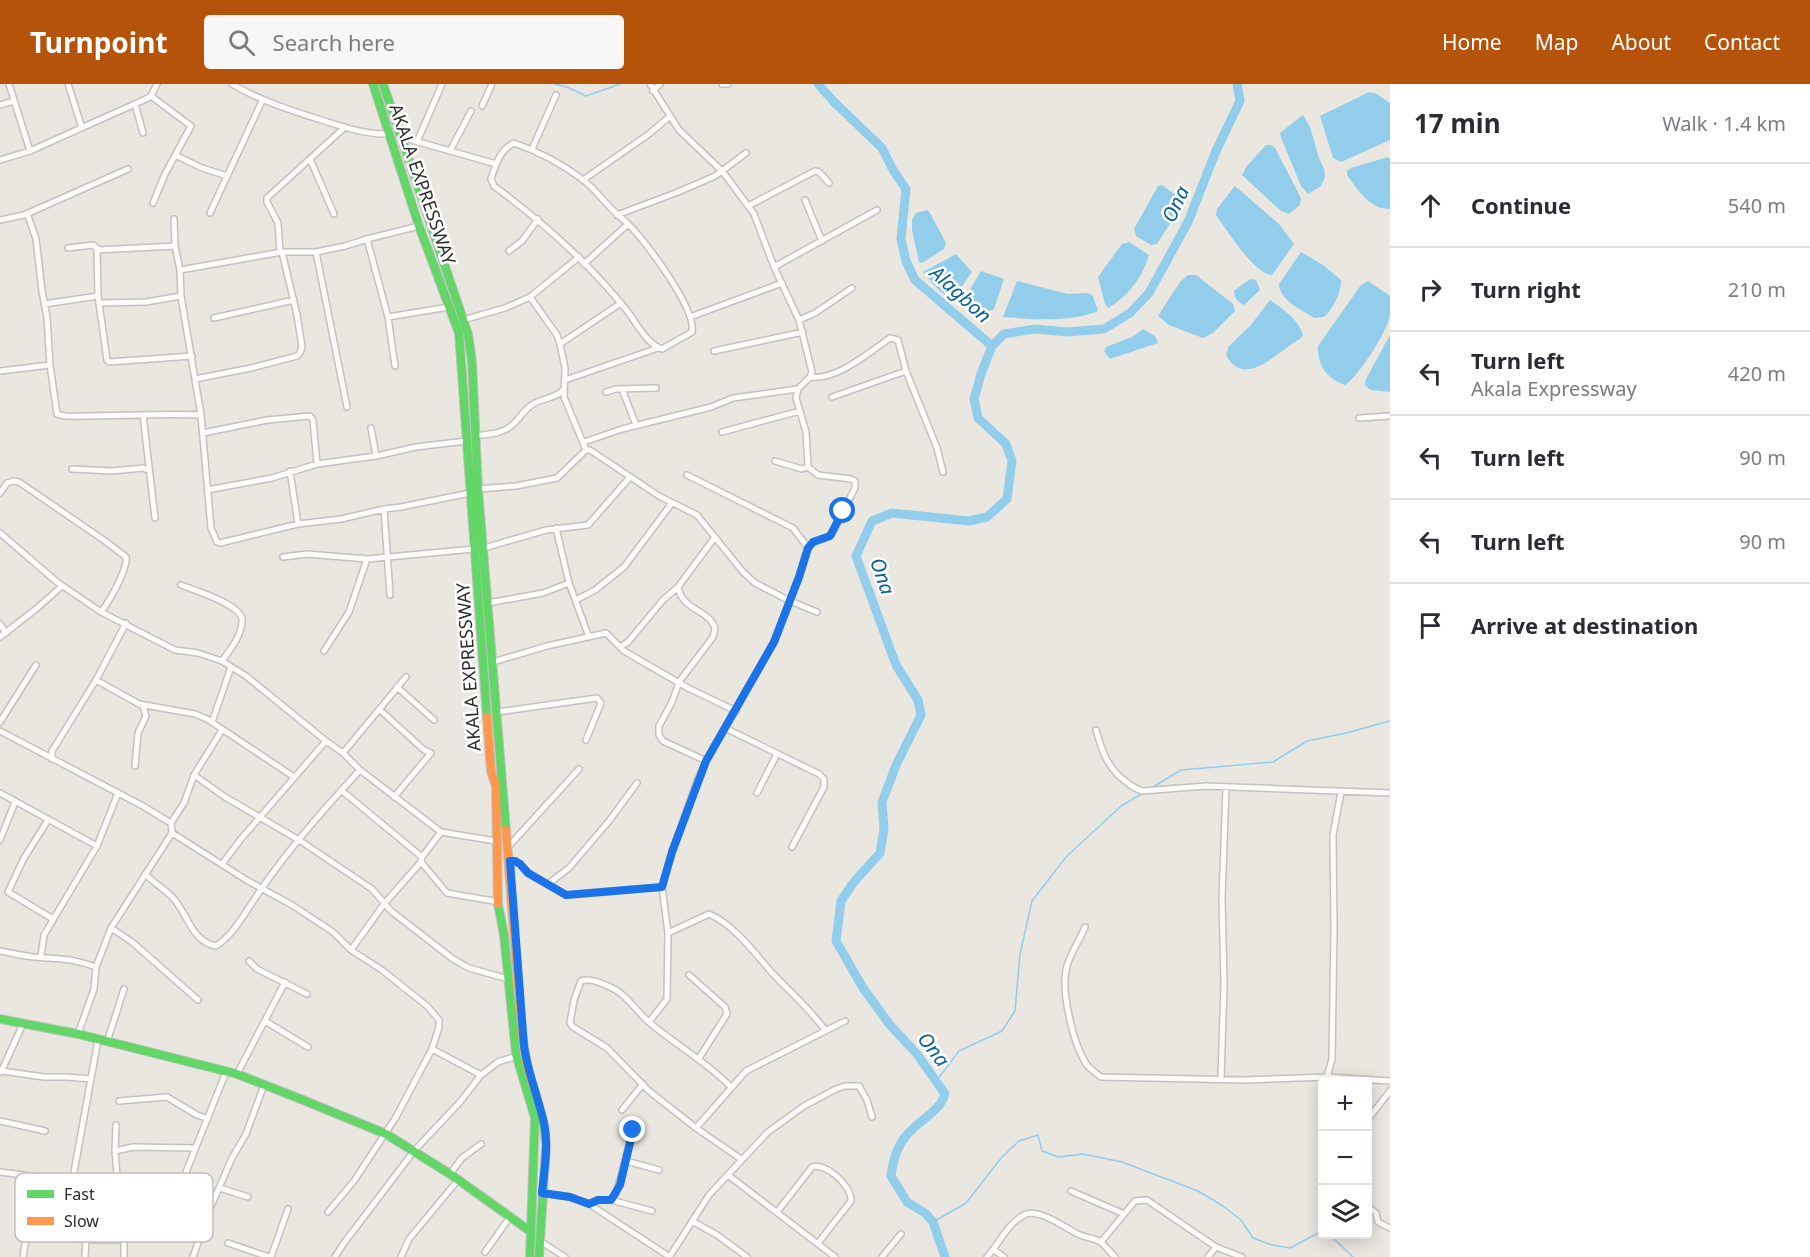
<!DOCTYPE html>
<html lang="en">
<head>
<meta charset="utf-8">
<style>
	body { margin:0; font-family:"Noto Sans",sans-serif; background:#f7f7f7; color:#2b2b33 }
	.controls { position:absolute; right:18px; bottom:18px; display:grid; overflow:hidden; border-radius:6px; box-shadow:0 3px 15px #0003 }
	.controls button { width:54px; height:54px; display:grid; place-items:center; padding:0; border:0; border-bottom:2px solid #e1e1e2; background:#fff; color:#2b2b33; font:30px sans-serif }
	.stop { position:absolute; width:18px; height:18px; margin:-14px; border:4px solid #1a73e8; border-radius:50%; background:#fff }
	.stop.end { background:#1a73e8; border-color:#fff; box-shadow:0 2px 6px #0008 }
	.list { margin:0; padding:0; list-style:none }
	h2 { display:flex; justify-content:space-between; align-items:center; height:78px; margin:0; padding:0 24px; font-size:26px }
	h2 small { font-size:20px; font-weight:400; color:#7c7c81 }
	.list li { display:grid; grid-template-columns:39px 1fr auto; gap:18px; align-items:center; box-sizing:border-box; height:84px; padding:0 24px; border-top:2px solid #e1e1e2 }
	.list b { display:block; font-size:22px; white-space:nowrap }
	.list p { margin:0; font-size:20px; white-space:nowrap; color:#7c7c81 }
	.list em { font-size:20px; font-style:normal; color:#7c7c81 }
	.icon { flex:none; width:33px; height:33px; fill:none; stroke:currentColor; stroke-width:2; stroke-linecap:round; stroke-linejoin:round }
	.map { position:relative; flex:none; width:1390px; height:1173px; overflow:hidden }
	header { display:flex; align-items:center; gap:36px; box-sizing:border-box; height:84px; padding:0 30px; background:#b45309; color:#fff }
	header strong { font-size:28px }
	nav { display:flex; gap:33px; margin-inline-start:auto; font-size:21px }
	.search { width:420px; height:54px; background:#f7f7f7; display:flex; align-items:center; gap:15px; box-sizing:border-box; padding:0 21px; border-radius:6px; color:#7c7c81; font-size:22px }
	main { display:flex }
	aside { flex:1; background:#fff }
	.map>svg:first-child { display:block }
	.water { fill:#92ceec }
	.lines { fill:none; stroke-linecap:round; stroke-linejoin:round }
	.stream { stroke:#92ceec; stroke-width:1.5 }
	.river { stroke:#92ceec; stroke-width:9 }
	.street-casing { stroke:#c3c2c1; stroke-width:8 }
	.fast-casing { stroke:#c3c2c1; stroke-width:10 }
	.slow-casing { stroke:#c3c2c1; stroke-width:10 }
	.street { stroke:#fcfbfa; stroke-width:5 }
	.fast { stroke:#63d668; stroke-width:8 }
	.slow { stroke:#ff974d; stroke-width:8 }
	.route { stroke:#1a73e8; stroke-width:8 }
	.labels { text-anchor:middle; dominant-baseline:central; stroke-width:5; stroke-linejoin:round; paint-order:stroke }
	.street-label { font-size:18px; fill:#2b2b2b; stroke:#fff }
	.water-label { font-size:20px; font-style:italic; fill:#0a609f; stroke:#fff }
	.key { fill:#fff; stroke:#bfbfbf; stroke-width:1.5 }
	.key-label { font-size:16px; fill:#2b2b2b }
</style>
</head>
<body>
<header>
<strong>Turnpoint</strong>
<div class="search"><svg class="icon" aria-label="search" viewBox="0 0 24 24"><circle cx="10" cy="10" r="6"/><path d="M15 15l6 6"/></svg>Search here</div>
<nav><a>Home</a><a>Map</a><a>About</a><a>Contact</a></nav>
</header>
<main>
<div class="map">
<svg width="1390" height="1173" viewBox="0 0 1390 1173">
	<rect width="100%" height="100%" fill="#eae6e0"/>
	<path class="water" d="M 1369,8 L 1375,9 L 1390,19 L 1390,56 L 1341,78 L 1333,74 L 1320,32 Z
		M 1303,31 L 1310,43 L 1319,74 L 1324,85 L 1325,93 L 1321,102 L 1308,110 L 1301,102 L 1280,51 L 1281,48 Z
		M 1266,61 L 1271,61 L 1275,64 L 1301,114 L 1300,121 L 1289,130 L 1281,127 L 1242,91 L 1246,83 Z
		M 1388,73 L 1390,75 L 1390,125 C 1369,125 1358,106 1347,91 L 1347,87 L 1351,84 Z
		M 1162,101 L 1180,114 L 1183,119 L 1157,160 L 1151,161 L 1136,152 L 1134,145 L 1158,102 Z
		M 1235,102 L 1279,140 L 1294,160 L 1272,191 C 1255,191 1226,145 1216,131 L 1217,125 Z
		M 927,126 L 930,129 L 946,159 L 944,165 L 922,179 L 919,178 L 912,146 L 912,136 L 916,129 Z
		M 1129,158 L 1149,171 C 1143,192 1128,213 1108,224 L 1105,220 L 1098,193 L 1122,160 Z
		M 1301,168 L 1323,181 L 1341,196 C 1342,206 1333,226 1325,232 C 1322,234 1318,233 1315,234 C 1303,227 1279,216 1279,200 Z
		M 956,170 L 972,188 L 954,214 C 942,213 931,197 923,188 Z
		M 981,187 L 1004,195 L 994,225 L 988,227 L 965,217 L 965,214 Z
		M 1188,191 L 1196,191 L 1233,220 L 1235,227 L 1213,249 L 1203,254 L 1169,241 L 1158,232 L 1180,198 Z
		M 1250,195 L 1256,196 L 1260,206 L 1244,221 C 1238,218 1234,214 1234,207 Z
		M 1017,197 L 1068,210 L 1088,209 L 1093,212 L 1098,227 C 1069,239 1033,235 1003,233 Z
		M 1368,197 L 1390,212 C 1390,218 1390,225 1390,231 C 1387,248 1359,292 1345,301 C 1327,295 1317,281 1318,262 L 1361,201 Z
		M 1270,216 C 1282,224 1299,236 1303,251 L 1300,255 C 1280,265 1245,307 1226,271 L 1229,262 L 1251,241 Z
		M 1143,245 L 1155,252 L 1158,259 L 1110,275 L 1104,267 L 1106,263 L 1132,253 Z
		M 1390,251 L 1390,308 L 1370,306 L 1365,301 L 1366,295 Z"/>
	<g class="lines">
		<path class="stream" d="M 555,0 L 567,3 L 586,12 L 620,0
			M 1153,703 L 1181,686 L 1273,678 L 1307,657 L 1346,649 L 1390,637
			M 937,996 L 959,967 L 1002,947 L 1015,927 L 1020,870 L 1032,817 L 1066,773 L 1121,722 L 1143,709
			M 933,1138 L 966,1119 L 1002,1073 L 1019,1057 L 1038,1051 L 1042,1067 L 1058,1073 L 1083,1070 L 1122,1078 L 1198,1107 L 1223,1122 L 1241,1136 L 1253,1154 L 1272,1161 L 1290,1164 L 1322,1147
			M 1329,1150 L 1353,1173"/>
		<path class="river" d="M 818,0 L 834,18 L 882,64 L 893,86 L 906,105 L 901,155 L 906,177 L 915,196 L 992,262
			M 945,1173 L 933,1138 L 925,1129 L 907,1118 L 891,1092 C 893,1077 896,1064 906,1052 C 917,1037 940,1028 945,1010 L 917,970 L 890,941 L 863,904 L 836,857 L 841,817 L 853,799 L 880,769 L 884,745 L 882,718 L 897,679 L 921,631 L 918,616 L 896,581 L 856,472 L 872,437 L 892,429 L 969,437 L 987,433 L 1007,415 L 1012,377 L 1006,360 L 978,334 L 974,315 L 981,290 L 992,262 L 1004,250 L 1035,245 L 1067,248 L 1104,245 L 1130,229 L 1149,209 L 1188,138 L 1216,67 L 1240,17 L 1237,0"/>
		<g class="street-casing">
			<path id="street" d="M 9,0 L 30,67
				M 68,0 L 82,44
				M 232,0 C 259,16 287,25 318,35 C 341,42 365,51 390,50
				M 722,0 L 728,0
				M 653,7 L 660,0
				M 151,12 L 191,42 L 165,90 L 153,119
				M 135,20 L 143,49
				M 0,21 L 14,17
				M 482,22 L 492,0
				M 401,53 L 496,80
				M 417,58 L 442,0
				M 514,59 C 537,67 562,80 582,95 C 592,102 600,113 608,121 C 614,128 621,133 628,140 C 645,156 697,226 692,248 L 662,265 C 647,260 637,240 628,228 C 590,180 544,139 494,102 L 491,95 C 495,82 500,65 514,59 Z
				M 532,65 L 556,11
				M 450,67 L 471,27
				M 175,71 L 202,84 L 227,92
				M 310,75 L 334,130
				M 0,76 L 30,67 L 146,15 L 151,12 L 157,0
				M 583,96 L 649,50 L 669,33
				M 805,116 L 822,157
				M 748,122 L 815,87 L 819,88 L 829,99
				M 27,129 L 36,155 L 42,207 L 47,233 L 50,281 L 57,330 L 65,332 C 110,333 155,329 201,331
				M 210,129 L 262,17
				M 617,131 L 678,108 L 715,92 L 746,69
				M 174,135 L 175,162 L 180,186 L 282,168 L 316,168 L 345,162 L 367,155 L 419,142
				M 0,136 L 24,131 L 128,85
				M 367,155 L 388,233 L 395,282
				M 175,162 L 97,166 L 98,212 L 107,276 L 109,278 L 192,272
				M 68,164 L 93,161 L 98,165
				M 509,167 L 522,157 L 538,135
				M 280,168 L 278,139 L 267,118 L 267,114 L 345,43
				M 316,168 L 347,323
				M 584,180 L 628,140
				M 774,183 L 877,126
				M 180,186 L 181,212 L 201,331 L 211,444 L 217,458 L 220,459 L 298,440 L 341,435 L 384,425 L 401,423 L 470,409
				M 530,213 L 557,251 L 560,260 L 565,284 L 564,313 L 586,366 L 590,366 L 659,412 L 697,431 L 743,488 L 755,499 L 790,517 L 817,528
				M 99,219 L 146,218 L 181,212
				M 44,220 L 98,212
				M 388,233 L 449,223
				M 690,233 L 782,199
				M 214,234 L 294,216
				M 463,236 L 505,224 L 530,213 L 579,173
				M 799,236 L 815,229 L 852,204
				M 560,260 L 621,219
				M 714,267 L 803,248
				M 0,287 L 50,281
				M 810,293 C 836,297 870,268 890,254 L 898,256 L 906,287 L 937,364 L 943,388
				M 195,295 L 251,284 L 297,272 L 300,269 L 302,263 L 297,231 L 282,168
				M 565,296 L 658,264
				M 622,305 L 636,341
				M 606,308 L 616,305 L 656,304
				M 832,313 L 906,287
				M 143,331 L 155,434
				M 1359,334 L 1390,332
				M 371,344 L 376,372
				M 722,348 L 800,327
				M 203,349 L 267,336 L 310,332 L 313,336 L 317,380
				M 475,352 C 488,350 503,350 512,341 C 520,335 524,325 533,320 C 543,314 555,315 563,306
				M 584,358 L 622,345 L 711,323 L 733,314 L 798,305 L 810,293 L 812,288 L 799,236 L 774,183 L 754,130 L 723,88 L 679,46 L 650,0
				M 775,377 L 802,385 L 808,383
				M 72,385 L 112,387 L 143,384 L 148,386
				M 290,387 L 298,440
				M 687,391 L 793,444 L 808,464
				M 478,405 L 516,402 L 557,394 L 586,366
				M 207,406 L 272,394 L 317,380 L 376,372 L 416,363 L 466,357
				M 0,409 L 7,399 L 14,397 L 19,398 L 105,457 L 126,473 C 128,485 109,518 101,528
				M 384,425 L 390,511
				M 556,444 L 569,499 L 589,553
				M 0,449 L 57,498 L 101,528 L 175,566 L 198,569 L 222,577 L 246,592 L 326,657 L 343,669 L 360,686 L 441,748 L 422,773 L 421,778 L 384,820 L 351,866
				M 484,464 L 546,446 L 588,441 L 630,393
				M 283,473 L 307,470 L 367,475 L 474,465
				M 181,501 C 194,506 240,520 242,535 C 243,550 230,566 222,577
				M 678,503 C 682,527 711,526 715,545 L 713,553 L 679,598 L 672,618 L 659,642 L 659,651 L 663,657 L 706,677
				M 576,516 L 595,506 L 624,483 L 672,419
				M 488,519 L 543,509 L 569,499
				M 0,540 L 6,549
				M 0,553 L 36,525 L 62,502
				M 620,563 L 628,558 L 663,516 L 678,503 L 715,453
				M 324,567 L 349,528 L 367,475
				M 493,578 L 547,562 L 606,549 L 624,567 L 688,604 L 736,627
				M 96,596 L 139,620 L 195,630 L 207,635 L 294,693
				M 397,603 L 434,636
				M 379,625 L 424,666 L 431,669 L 394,713
				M 497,628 L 597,614 L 601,619 L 586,656
				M 0,638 L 36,581
				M 212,638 L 231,583
				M 725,644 L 819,690 L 824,695 L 824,703 L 792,763
				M 1096,646 C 1102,667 1107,683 1125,697 C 1130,701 1135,705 1142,707 L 1206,702 L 1390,709
				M 0,647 L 141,721 L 171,739
				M 343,669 L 406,593
				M 52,675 L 52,667 L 96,596 L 126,539
				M 135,682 L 138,649 L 146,632 L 143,622
				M 194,691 L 225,713 L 299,756 L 372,805 L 391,827 L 453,875 L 469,884 L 508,895
				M 341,706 L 422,773
				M 0,709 L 97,762
				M 757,709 L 777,670
				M 48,736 L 24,774 L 8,808 L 53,835
				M 441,748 L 496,757
				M 172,749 L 171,739 L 184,719 L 194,691 L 222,646
				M 0,756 L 15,718
				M 508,763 L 579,685
				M 510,777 L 515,777 L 520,780 L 528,789 L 566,811 L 662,803
				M 421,778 L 447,809 L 499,818
				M 222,780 L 241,755 L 326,657
				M 145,790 C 154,799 166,806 174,815 C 188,831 192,858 216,862 C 236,849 248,823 262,804 C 291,762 326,723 360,686
				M 548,800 L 569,784 L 609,737 L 637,699
				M 1085,843 C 1080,856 1071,868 1067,882 C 1060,906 1073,960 1087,981 C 1091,986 1096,989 1101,993 L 1245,996 L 1327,993 L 1390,997
				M 111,844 L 132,858 L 198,916
				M 668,849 L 709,830 C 736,842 754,869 774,891 C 791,909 810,925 825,946
				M 0,867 C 11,869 23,872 34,873 C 59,875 72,874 96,883
				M 41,872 L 44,851 L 97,762 L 118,709
				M 249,877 L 257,885 L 307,910
				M 689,891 L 725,923 L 727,930 L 699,974
				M 265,937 L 308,963
				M 649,938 L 667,915 L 668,849 L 662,803 L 672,768 L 697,697 L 706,677 L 774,558 L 799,493 L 808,464 L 813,458 L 825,454 L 832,450 L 855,404 L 855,397 L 851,395 L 818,391 L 808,383 L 806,348 L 796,314 L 798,305
				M 78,950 L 94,905 L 96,883 L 111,844 L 172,749 L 248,797 L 292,821 L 333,848 L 351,866 L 382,886 L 427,922 L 439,936 L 439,943 L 432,965 L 396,1033 L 354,1097 L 328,1128
				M 107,958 L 124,905
				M 2,987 L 44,993 L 67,993 L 91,995
				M 1,988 L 23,940
				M 237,990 L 285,898
				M 481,991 L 498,978 L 517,972
				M 1327,993 L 1332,975 L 1334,847 L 1333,751 L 1341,708
				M 1221,994 L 1224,900 L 1222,815 L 1226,703
				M 731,1003 C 707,978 676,961 650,939 C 638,929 629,914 616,906 C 607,901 591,893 581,897 L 574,916 L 570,939 L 573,943 L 607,964 L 649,1007 L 696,1044 L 741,1075
				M 119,1017 L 167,1013 L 197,1031 L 206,1034
				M 622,1026 L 643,1000
				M 1368,1035 L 1390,1007
				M 0,1037 L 45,1047
				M 696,1044 L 746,987 L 845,937
				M 115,1067 L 116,1041
				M 626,1077 L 659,1086
				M 0,1088 L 118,1103
				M 450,1090 L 462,1074 L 481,1060
				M 728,1091 L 835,1173
				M 72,1099 L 98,956
				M 220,1104 L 248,1113
				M 1071,1107 L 1124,1130
				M 542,1109 L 570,1113 L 589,1120 L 670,1173
				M 611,1116 L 652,1127
				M 589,1120 L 598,1116 L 611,1116 L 616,1110 L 633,1046
				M 1368,1123 L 1376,1129 L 1378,1138 L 1390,1144
				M 777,1128 L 812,1083 C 826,1078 852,1102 851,1117 L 818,1159
				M 124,1129 L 169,1124 L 174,1118 L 226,988
				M 692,1137 L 717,1151 L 747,1173
				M 28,1148 L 86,1156 L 122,1156
				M 540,1157 L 565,1173
				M 1101,1158 L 1135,1117 L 1147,1116 L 1216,1163 L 1208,1173
				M 228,1159 L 269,1173
				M 1216,1163 L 1242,1173
				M 994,1166 L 1004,1173
				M 485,1168 L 510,1133
				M 670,1172 L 709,1111 L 768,1048 L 804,1022 L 836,1005 L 845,1002 L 859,1002 L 867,1016 L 872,1033
				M 23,1173 L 36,1094
				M 85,1173 L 86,1156
				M 124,1173 L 124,1129 L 118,1103 L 115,1067 L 133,1063 L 195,1064
				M 193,1173 L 209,1127 L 232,1074 L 246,1050 L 264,1001
				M 271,1173 L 288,1125
				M 335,1173 L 344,1159 L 414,1067 L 460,1018 L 481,991 L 432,965
				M 401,1173 L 409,1155 L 458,1096
				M 882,1173 L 901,1150
				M 987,1173 C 999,1160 1007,1140 1024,1131 C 1039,1123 1066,1145 1080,1151 C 1087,1154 1096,1154 1102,1159 C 1106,1163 1111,1169 1115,1173"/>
		</g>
		<g class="fast-casing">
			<path id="fast" d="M 373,0 L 419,142 L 459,249 L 487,633
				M 383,0 L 468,250 L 472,278 L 478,405 L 506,746
				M 498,820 L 504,851 L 516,970 L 535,1034 L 530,1173
				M 0,935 L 78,950 L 237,990 L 303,1016 L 386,1050 L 450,1090 L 530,1147
				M 533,1002 L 544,1041 L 546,1061 L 539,1173"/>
		</g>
		<g class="slow-casing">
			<path id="slow" d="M 487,633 L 491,687 L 496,702 L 498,820
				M 506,746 L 522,950 L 527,982 L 533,1002"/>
		</g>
		<use href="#street" class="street"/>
		<use href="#fast" class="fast"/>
		<use href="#slow" class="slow"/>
	</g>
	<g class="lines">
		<path class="route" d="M 633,1046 L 620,1101 L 611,1116 L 598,1116 L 589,1120 L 570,1113 L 542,1109 C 544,1087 549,1062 544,1039 C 538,1013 528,989 524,962 L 510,777 L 515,777 L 520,780 L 528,789 L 566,811 L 662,803 L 672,768 L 706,677 L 774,558 L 799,493 L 808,464 L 813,458 L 830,452 L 843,427"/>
	</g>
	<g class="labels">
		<g class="street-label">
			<text transform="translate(423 100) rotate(71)">AKALA EXPRESSWAY</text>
			<text transform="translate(468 583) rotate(-94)">AKALA EXPRESSWAY</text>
		</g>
		<g class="water-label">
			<text transform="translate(1175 120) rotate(-65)">Ona</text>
			<text transform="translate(961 210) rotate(42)">Alagbon</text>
			<text transform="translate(883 492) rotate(71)">Ona</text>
			<text transform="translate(934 965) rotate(52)">Ona</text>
		</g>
	</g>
	<rect x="15" y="1089" width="198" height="69" rx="9" class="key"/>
	<rect x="27" y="1106" width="27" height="8" fill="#63d668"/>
	<rect x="27" y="1133" width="27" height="8" fill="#ff974d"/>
	<g class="key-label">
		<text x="64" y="1116">Fast</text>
		<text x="64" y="1143">Slow</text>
	</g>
</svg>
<div class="controls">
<button>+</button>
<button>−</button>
<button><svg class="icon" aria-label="layers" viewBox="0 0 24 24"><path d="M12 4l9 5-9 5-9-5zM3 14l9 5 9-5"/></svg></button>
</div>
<div class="stop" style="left:843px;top:427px"></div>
<div class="stop end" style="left:633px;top:1046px"></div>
</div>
<aside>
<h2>17 min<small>Walk · 1.4 km</small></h2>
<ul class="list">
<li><svg class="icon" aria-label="ahead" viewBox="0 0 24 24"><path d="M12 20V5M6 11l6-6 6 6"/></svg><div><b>Continue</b></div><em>540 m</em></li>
<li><svg class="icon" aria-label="right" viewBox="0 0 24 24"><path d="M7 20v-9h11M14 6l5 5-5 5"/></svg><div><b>Turn right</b></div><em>210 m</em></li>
<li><svg class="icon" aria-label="left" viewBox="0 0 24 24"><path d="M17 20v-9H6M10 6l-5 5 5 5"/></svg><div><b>Turn left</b><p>Akala Expressway</p></div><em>420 m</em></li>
<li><svg class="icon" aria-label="left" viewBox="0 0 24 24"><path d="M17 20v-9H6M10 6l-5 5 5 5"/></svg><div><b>Turn left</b></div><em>90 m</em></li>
<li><svg class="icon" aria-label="left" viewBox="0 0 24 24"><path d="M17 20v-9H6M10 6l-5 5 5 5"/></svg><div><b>Turn left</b></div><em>90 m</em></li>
<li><svg class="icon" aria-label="arrive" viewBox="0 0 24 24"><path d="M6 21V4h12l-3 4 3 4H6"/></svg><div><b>Arrive at destination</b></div></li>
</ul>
</aside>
</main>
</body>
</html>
